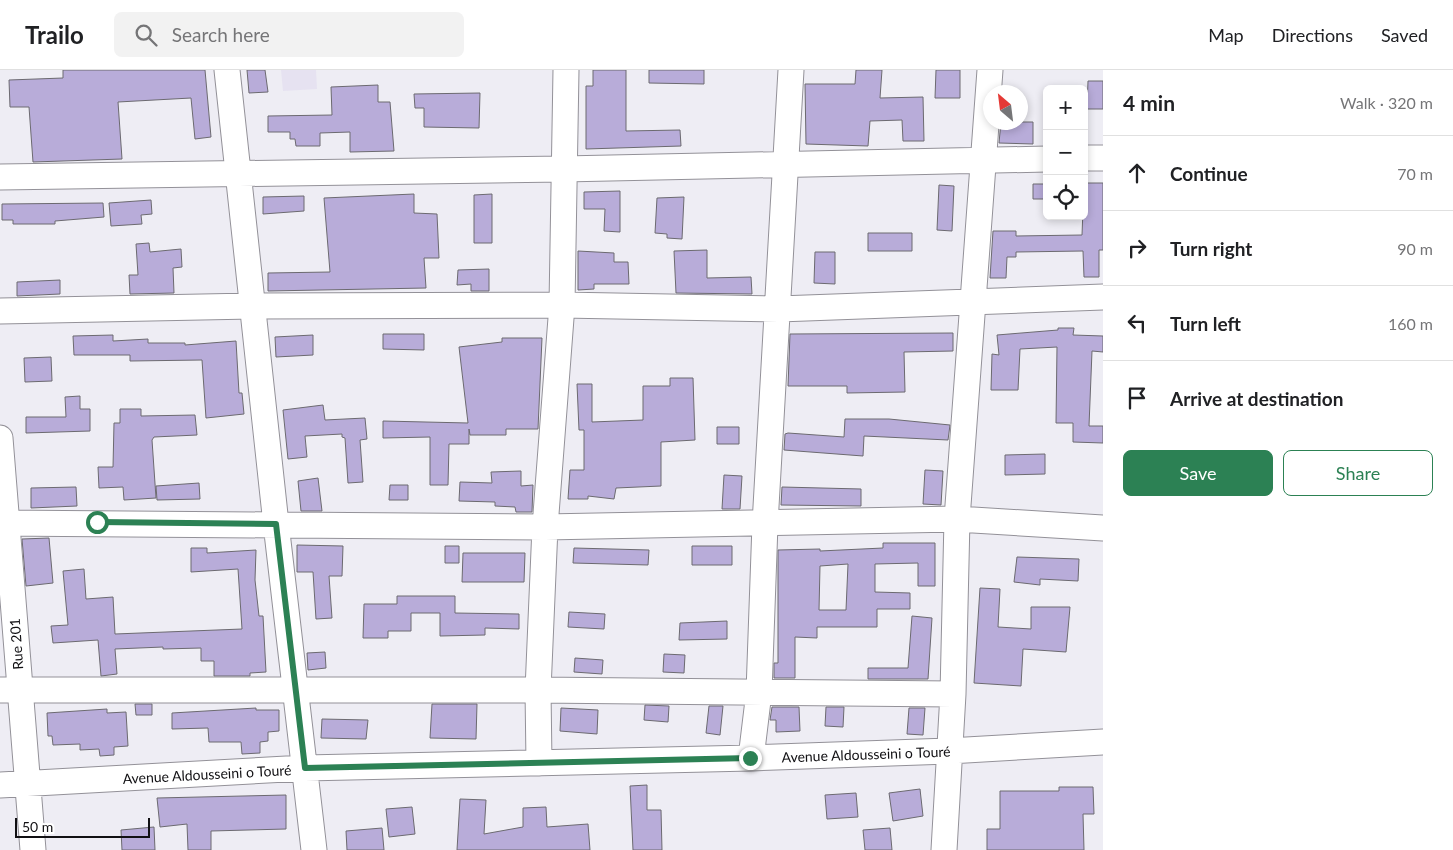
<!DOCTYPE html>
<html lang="en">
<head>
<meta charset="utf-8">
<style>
	body { margin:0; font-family:Lato,sans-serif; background:#f2f2f2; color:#202124 }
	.controls { position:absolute; right:15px; top:15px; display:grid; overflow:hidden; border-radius:8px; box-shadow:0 2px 8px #0003 }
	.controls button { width:45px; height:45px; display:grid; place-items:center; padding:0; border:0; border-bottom:1px solid #e0e0e0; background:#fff; color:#202124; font:25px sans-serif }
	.compass { position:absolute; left:983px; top:15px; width:45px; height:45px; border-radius:50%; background:#fff; box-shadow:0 2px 8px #0003; rotate:332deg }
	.scale { position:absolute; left:15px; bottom:12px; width:135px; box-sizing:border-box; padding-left:5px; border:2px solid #111013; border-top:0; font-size:14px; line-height:18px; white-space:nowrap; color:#111013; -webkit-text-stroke:4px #fff; paint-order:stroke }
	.stop { position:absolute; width:15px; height:15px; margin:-11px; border:4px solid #2c8154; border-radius:50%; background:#fff }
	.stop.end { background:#2c8154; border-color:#fff; box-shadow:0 1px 5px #0008 }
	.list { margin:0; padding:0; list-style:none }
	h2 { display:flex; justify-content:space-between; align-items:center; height:65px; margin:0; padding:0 20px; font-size:21px }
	h2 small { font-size:16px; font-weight:400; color:#757577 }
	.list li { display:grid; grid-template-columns:32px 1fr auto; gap:15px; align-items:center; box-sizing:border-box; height:75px; padding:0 20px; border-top:1px solid #e0e0e0 }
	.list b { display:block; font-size:19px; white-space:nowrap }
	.list em { font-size:16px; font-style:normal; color:#757577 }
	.actions { display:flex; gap:10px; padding:15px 20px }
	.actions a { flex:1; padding:11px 0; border:1px solid #2c8154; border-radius:8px; text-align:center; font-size:18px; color:#2c8154 }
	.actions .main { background:#2c8154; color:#fff }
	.icon { flex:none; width:28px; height:28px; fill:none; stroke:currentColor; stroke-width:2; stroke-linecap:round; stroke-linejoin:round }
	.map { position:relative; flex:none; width:1103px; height:780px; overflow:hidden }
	header { display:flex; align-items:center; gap:30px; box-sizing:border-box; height:70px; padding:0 25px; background:#fff; border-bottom:1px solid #e0e0e0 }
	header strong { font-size:24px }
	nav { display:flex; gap:28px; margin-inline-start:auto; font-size:18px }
	.search { width:350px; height:45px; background:#f2f2f2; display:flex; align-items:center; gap:12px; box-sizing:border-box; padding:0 18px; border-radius:8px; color:#757577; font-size:19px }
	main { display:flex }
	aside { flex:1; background:#fff }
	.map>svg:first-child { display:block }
	.built { fill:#e6e2f1 }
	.building { fill:#b8acd9; stroke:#6c6a70; fill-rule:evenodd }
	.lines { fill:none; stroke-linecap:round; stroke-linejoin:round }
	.minor-casing { stroke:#939198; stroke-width:27 }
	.minor { stroke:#fff; stroke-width:25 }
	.route { stroke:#2c8154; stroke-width:6 }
	.labels { text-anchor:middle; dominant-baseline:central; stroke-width:5; stroke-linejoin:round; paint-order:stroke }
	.street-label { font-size:14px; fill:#111013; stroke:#fff }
</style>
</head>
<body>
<header>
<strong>Trailo</strong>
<div class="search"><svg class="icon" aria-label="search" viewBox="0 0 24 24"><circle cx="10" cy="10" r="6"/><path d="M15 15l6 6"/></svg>Search here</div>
<nav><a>Map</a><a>Directions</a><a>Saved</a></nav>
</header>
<main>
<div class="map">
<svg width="1103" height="780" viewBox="0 0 1103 780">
	<rect width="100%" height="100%" fill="#eeedf4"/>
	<path class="built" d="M 281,0 L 316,0 L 317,19 L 283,21 Z"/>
	<path class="building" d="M 63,0 L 205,0 L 211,67 L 195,69 L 191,28 L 118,32 L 122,89 L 33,92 L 29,37 L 10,37 L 9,10 L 63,8 Z
		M 247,0 L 265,0 L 268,22 L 249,23 Z
		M 593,0 L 626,0 L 626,61 L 680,60 L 681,76 L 586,79 L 586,16 L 593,16 Z
		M 649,0 L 704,0 L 704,14 L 649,13 Z
		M 856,0 L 882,0 L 880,28 L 923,27 L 924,71 L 903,71 L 902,50 L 870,51 L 868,76 L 806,74 L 805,14 L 855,14 Z
		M 936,0 L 960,0 L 960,28 L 935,28 Z
		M 1088,11 L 1103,11 L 1103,39 L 1087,39 Z
		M 378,15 L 378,32 L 390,32 L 394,81 L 350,82 L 350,62 L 320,63 L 320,76 L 296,76 L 295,69 L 290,69 L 290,62 L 268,62 L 268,46 L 332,45 L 331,17 Z
		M 480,23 L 479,58 L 424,57 L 424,38 L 415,38 L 414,24 Z
		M 1001,52 L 1033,52 L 1033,74 L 999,73 Z
		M 1084,113 L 1103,113 L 1103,180 L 1099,180 L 1099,207 L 1084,207 L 1083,181 L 1016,182 L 1016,187 L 1007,187 L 1006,208 L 990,208 L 993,161 L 1016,161 L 1016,166 L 1082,165 Z
		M 1033,114 L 1047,114 L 1047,129 L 1033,129 Z
		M 939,115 L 954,116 L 952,161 L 937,160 Z
		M 620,121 L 620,162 L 604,161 L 605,139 L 584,139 L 584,122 Z
		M 414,124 L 414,143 L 437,144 L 439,188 L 424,188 L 426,218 L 268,221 L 268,203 L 330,202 L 324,128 Z
		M 492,124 L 492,173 L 474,173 L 474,125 Z
		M 304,126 L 304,141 L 263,144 L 263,127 Z
		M 684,127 L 682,169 L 667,168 L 667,164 L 655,163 L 657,128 Z
		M 151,130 L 152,144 L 141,145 L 142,154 L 111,156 L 109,133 Z
		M 103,133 L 104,147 L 55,151 L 55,154 L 13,154 L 13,150 L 2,150 L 2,134 Z
		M 868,163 L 912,163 L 912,181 L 868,181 Z
		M 149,173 L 150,182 L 181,179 L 182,197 L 173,198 L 174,223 L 130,224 L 129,205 L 138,205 L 136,174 Z
		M 707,180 L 707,208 L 751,207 L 752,224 L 676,223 L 674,181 Z
		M 578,181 L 614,183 L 614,192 L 628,192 L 629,214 L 594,214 L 594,219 L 578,220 Z
		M 815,182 L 835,182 L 835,214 L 814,213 Z
		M 489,199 L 489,221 L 471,221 L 471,214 L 457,215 L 458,200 Z
		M 60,210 L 60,224 L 17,226 L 17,212 Z
		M 1058,258 L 1074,258 L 1073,265 L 1103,266 L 1103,282 L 1092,281 L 1089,356 L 1103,356 L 1103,373 L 1073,372 L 1073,353 L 1056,353 L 1057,277 L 1020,279 L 1018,320 L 991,320 L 992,284 L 999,285 L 997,265 L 1058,260 Z
		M 953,263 L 953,281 L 904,282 L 905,322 L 847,323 L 847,316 L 788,316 L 790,264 Z
		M 383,264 L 424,264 L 424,280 L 383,279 Z
		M 113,265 L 113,271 L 148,269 L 148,273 L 185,273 L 185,275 L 236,271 L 239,323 L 242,323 L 244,344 L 206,348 L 202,290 L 130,291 L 130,285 L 74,285 L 73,266 Z
		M 313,265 L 313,285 L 276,287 L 275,267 Z
		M 502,268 L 542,268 L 538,359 L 506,359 L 506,365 L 470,365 L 469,359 L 469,374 L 449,374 L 448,415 L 430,415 L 430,367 L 383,368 L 383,351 L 468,353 L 459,277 L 502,272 Z
		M 51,287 L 52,311 L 25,312 L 24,288 Z
		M 670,308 L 693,308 L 695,370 L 661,372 L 661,416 L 616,418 L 614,429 L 588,426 L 588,429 L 568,429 L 570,400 L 584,400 L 584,360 L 579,360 L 577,314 L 592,314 L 592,352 L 643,350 L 643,316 L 670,316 Z
		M 80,326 L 80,339 L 90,339 L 90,361 L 26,363 L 26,347 L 66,347 L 65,327 Z
		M 323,335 L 325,350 L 365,348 L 367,369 L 360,370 L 363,412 L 348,413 L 345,368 L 342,367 L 342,364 L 305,366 L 307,387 L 288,389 L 283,340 Z
		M 120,339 L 141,339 L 141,346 L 195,345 L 197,365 L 154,367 L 152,370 L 156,428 L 124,430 L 123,417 L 99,418 L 98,397 L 113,397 L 114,353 L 120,353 Z
		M 845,349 L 889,349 L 950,355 L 948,370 L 864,366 L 863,386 L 784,380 L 785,364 L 788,363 L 844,367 Z
		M 717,357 L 739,357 L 739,374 L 717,374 Z
		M 1045,384 L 1045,404 L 1005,405 L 1005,385 Z
		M 925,400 L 943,401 L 941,435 L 923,434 Z
		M 521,401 L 521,416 L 533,415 L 532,442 L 516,442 L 515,437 L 495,436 L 495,432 L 459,431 L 460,412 L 492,413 L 491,402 Z
		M 724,405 L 742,406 L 740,439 L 722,439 Z
		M 318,408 L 322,441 L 301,441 L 298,411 Z
		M 199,413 L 200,429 L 157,430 L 156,416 Z
		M 390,415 L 408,415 L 408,430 L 389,430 Z
		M 76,417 L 77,436 L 31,438 L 31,418 Z
		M 782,417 L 861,419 L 861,436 L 781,435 Z
		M 49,468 L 53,513 L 26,516 L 22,469 Z
		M 883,473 L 935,473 L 935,516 L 918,516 L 918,493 L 875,494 L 875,522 L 910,523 L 910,539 L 877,539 L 877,557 L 817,557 L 817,568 L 795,567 L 795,608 L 774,608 L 774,593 L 778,593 L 778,480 L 820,479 L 820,481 L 883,478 ZM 848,494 L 846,540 L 819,540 L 820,496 Z
		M 297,475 L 343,476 L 342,506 L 329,506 L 332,548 L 316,549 L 313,502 L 297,502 Z
		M 445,476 L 459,476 L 459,493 L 445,493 Z
		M 692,476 L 732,476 L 732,495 L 692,495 Z
		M 191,478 L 207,478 L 207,483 L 256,480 L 255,510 L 259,546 L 263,546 L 266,602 L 250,603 L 250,606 L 214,606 L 214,591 L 201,591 L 201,578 L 163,579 L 163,577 L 115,579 L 117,604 L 101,606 L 98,570 L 53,573 L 51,556 L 68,555 L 63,501 L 84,499 L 86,529 L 113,527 L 115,564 L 242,559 L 238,499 L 191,502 Z
		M 574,478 L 649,480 L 648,495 L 573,493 Z
		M 463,483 L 525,483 L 524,512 L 462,512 Z
		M 1017,487 L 1079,489 L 1078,511 L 1040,509 L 1040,515 L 1014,512 Z
		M 980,518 L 1000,519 L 998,557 L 1031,559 L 1031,537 L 1070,537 L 1066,582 L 1023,579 L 1021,616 L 974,613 Z
		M 397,526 L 455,526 L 455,543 L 519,544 L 519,559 L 485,558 L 485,565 L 440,566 L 440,543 L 411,543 L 411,561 L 388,561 L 388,568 L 363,568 L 364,534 L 397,534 Z
		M 569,542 L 605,544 L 604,559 L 568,557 Z
		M 912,546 L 932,548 L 928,609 L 868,609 L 868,598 L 908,598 Z
		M 727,551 L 727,569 L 679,570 L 680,553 Z
		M 325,582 L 326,598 L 308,600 L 307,583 Z
		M 664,584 L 685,585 L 684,603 L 663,602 Z
		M 575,588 L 603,590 L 602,604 L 574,602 Z
		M 135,634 L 152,634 L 152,645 L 136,645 Z
		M 432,634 L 477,634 L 476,669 L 430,668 Z
		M 645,635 L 669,636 L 668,652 L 644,650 Z
		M 709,636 L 723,636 L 720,665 L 706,663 Z
		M 772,637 L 799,637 L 800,661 L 776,662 L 776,650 L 770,650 Z
		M 826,637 L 844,637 L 843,657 L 825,656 Z
		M 256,638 L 256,640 L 279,640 L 279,661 L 268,662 L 268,671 L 260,672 L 260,683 L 242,684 L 241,672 L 209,672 L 208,658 L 172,659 L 172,643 Z
		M 561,638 L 598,640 L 597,664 L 560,661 Z
		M 909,638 L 925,638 L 923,665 L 907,664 Z
		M 107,639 L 107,643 L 126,642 L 128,676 L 114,677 L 114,685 L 100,686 L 99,679 L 80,680 L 80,674 L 53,675 L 52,666 L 48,666 L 47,643 Z
		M 322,649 L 368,650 L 366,669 L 321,668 Z
		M 647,715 L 647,740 L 661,740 L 662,780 L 633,780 L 630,716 Z
		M 1059,717 L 1093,717 L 1094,744 L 1083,744 L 1084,780 L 987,780 L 987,759 L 1000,759 L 1000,721 L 1059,721 Z
		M 920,719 L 923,746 L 893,751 L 889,723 Z
		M 856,723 L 858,747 L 827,749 L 825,725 Z
		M 286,725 L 286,759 L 211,761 L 211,780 L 188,780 L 187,754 L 160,757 L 157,728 Z
		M 460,729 L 486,730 L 484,764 L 523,757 L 523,738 L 546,737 L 547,757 L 588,754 L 590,780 L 457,780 Z
		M 412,737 L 415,764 L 389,767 L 386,739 Z
		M 154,757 L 155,780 L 122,780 L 121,760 Z
		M 382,758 L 384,780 L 347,780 L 346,761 Z
		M 890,758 L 892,780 L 865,780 L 863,760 Z"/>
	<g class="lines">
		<g class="minor-casing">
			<path id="minor" d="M 227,0 L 276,454 L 314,780
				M 1084,88 L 1103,88
				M 0,107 L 563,99 L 1047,89
				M 0,241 L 252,236 L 562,235 L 779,239 L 1103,227
				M 0,368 L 33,780
				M 0,453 L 545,457 L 957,449 L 1103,458
				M 0,620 L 538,620 L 953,624
				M 751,688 L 759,622 L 765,454 L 791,0
				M 539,693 L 538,620 L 545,457 L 562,235 L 566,0
				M 0,715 L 305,698 L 751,688 L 949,681 L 1103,672
				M 944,780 L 953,624 L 957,449 L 990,0"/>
		</g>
		<use href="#minor" class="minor"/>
	</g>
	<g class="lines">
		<path class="route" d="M 97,452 L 276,454 L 305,698 L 750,688"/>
	</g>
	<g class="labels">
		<g class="street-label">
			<text transform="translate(16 574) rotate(-94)">Rue 201</text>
			<text transform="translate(866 684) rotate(-2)">Avenue Aldousseini o Touré</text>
			<text transform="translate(207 704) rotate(-3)">Avenue Aldousseini o Touré</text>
		</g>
	</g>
</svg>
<div class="controls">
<button>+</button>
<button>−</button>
<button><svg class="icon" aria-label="locate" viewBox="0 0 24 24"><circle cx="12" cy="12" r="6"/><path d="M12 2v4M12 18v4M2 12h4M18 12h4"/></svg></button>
</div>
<svg class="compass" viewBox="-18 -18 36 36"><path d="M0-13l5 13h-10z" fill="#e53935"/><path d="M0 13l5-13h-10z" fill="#757577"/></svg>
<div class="scale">50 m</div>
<div class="stop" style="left:97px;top:452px"></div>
<div class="stop end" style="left:750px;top:688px"></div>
</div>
<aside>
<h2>4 min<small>Walk · 320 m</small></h2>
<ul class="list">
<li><svg class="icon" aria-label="ahead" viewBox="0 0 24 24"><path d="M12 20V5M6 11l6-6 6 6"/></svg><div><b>Continue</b></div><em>70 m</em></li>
<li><svg class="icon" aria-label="right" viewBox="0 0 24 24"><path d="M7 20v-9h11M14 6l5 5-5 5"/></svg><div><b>Turn right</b></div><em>90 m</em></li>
<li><svg class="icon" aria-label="left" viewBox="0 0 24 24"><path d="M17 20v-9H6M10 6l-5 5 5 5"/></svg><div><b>Turn left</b></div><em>160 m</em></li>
<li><svg class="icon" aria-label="arrive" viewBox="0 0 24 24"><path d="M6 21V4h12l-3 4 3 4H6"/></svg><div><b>Arrive at destination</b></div></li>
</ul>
<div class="actions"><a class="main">Save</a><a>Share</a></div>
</aside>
</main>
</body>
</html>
